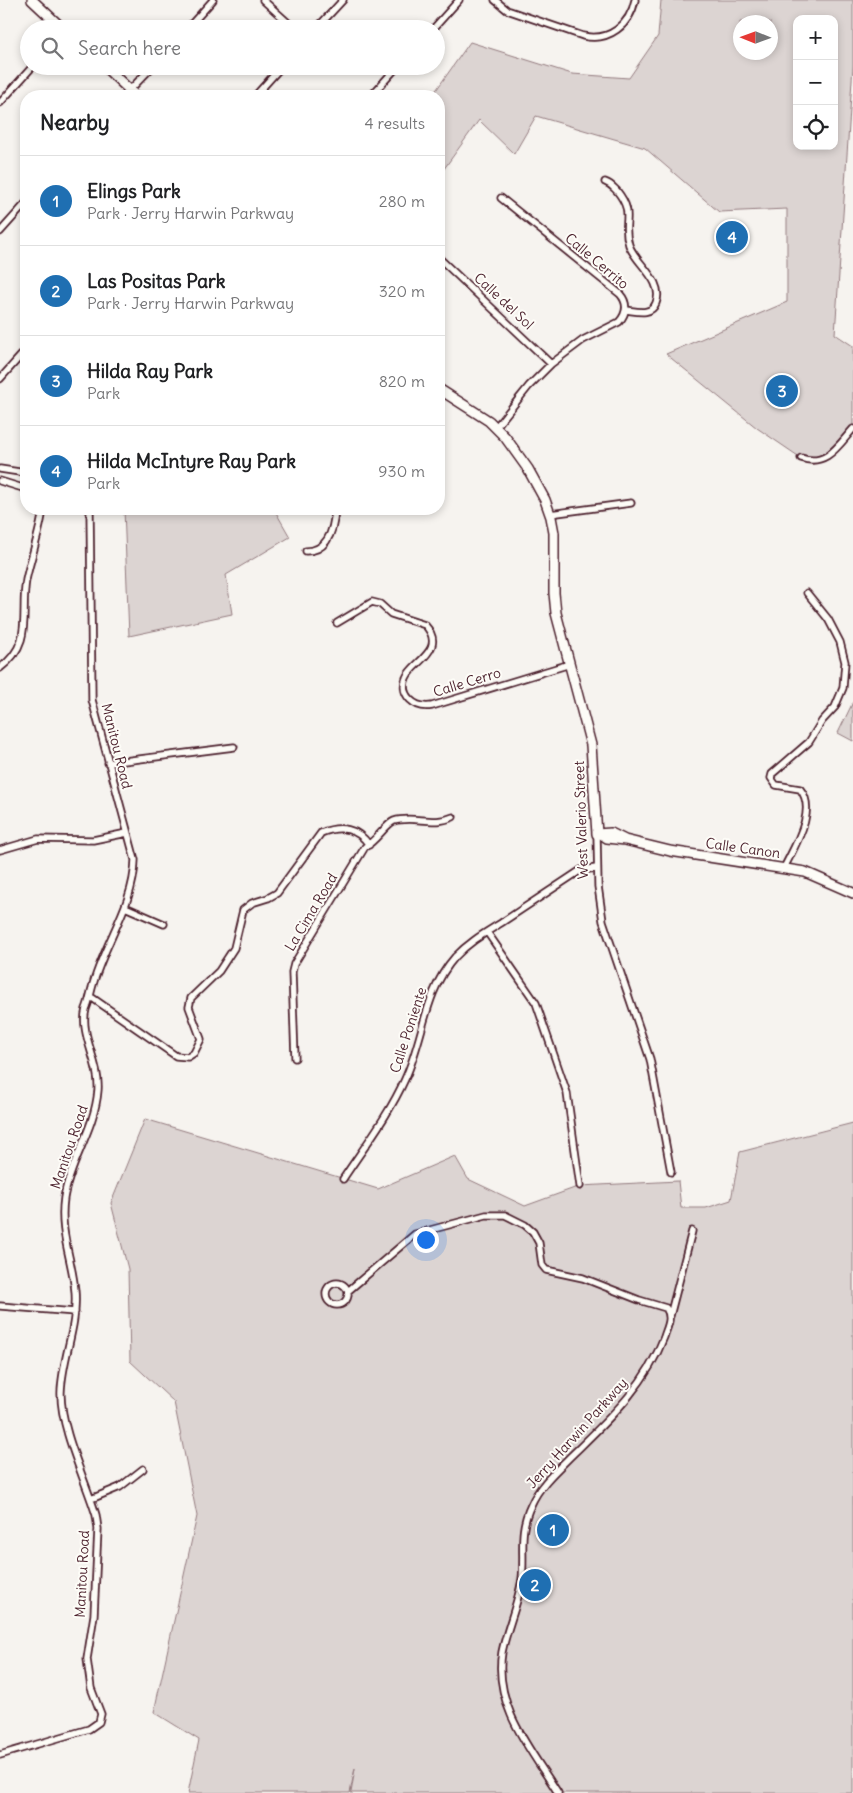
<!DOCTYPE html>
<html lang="en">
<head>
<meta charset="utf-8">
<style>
	body { margin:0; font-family:Delius,sans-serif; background:#f6f6f6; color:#202124 }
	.controls { position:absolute; right:15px; top:15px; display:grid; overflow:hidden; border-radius:10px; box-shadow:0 2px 8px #0003 }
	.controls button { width:45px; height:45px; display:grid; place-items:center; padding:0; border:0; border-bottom:1px solid #e0e0e0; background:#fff; color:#202124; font:25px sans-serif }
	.compass { position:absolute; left:733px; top:15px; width:45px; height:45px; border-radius:50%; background:#fff; box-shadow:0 2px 8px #0003; rotate:271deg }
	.you { position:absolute; left:425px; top:1239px; width:18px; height:18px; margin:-12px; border:4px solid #fff; border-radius:50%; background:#1a73e8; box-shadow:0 0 0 8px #1a73e833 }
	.badge { display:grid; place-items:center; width:32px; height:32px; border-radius:50%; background:#1f6fb2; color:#fff; font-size:16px; font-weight:700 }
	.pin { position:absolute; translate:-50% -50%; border:2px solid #fff; box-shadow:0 1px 5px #0006 }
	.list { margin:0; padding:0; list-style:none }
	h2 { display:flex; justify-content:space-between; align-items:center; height:65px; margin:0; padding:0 20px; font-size:21px }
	h2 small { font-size:16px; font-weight:400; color:#757577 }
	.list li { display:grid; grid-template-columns:32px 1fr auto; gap:15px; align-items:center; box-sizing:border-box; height:90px; padding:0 20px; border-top:1px solid #e0e0e0 }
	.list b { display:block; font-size:19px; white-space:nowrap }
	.list p { margin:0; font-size:16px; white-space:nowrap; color:#757577 }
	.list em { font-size:16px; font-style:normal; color:#757577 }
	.icon { flex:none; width:28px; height:28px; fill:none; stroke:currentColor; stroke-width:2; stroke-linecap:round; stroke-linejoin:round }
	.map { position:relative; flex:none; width:853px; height:1793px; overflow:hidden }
	.search { position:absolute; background:#fff; box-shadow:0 2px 8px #0003; left:20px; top:20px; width:425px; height:55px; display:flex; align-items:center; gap:12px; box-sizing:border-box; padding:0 18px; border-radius:28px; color:#757577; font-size:19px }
	.panel { position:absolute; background:#fff; box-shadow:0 2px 8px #0003; left:20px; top:90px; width:425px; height:425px; border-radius:20px }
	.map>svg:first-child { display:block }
	.green { fill:#dcd4d2; stroke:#937a7e; fill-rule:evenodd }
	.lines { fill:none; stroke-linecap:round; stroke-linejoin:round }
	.street-casing { stroke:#4a1f2b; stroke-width:9 }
	.secondary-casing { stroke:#4a1f2b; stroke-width:12 }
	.street { stroke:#fdfcf7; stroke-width:5.5 }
	.secondary { stroke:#fdfcf7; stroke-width:9 }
	.labels { text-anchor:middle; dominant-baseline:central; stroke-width:4; stroke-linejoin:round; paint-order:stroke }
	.street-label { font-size:14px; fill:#4a1f2b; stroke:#fdfcf7 }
</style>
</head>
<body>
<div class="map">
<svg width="853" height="1793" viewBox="0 0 853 1793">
	<rect width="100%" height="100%" fill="#f6f3ef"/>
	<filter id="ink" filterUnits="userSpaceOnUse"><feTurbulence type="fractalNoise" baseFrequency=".02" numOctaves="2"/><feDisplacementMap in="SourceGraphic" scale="10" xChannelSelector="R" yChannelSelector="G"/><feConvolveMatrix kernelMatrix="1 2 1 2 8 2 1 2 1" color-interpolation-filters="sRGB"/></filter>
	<g filter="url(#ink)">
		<path class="green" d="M 661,0 L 853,0 L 853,65 L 835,334 L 853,346 L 853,429 L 823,459 L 801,458 L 757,428 L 666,354 L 787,302 L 787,209 L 719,212 L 645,148 L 536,116 L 514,154 L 479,120 L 441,173 L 439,171 L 439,96 L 432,96 L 470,42 L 572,74 L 629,78 L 658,36 ZM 797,19 L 834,19 L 834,146 L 797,146 ZM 740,22 L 770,22 L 770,52 L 740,52 Z
			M 124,509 L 196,509 L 204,511 L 208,509 L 274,509 L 290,537 L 226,575 L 232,614 L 129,636 Z
			M 853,702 L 853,741 L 838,733 Z
			M 145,1119 L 378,1189 L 455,1156 L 468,1179 L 525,1206 L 580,1186 L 678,1181 L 681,1208 L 706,1208 L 731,1200 L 740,1152 L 853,1123 L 853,1793 L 351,1793 L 355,1768 L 350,1793 L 188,1793 L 199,1740 L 154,1712 L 197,1516 L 174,1402 L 130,1361 L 128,1269 L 111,1203 Z"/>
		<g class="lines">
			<g class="street-casing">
				<path id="street" d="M 263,0 L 295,29
					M 495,0 L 507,10 L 583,36 C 609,42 630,25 635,0
					M 187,29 L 213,0
					M 316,29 L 343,0
					M 433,29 L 459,0
					M 124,96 L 153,66
					M 255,96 L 282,66
					M 371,96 L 398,66
					M 0,103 L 33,66
					M 605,182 C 611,184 613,187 617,191 C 636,215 621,221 629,245 C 635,263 665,281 656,303 C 651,316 636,311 626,310
					M 0,232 L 26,203
					M 439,258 L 551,364
					M 0,379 L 26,350
					M 496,427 L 529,386 L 551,364 L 583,340 L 619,322 C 627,313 628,303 620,294 L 501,198
					M 801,458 C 826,467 838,446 853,429
					M 0,469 L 26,473
					M 0,481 L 26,489
					M 550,514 L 631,503
					M 306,551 C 329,551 334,528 335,509
					M 337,623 L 372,602 L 380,604 L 391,614 L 425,625 C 448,650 412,662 406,678 C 399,695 415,709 432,706 L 570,664
					M 0,668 C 34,643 20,614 26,580 C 31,556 40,533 43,509
					M 108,763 L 234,747
					M 597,834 L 598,886 L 603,921 L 650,1059 L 671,1172
					M 0,850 L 38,839 L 93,840 L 127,833
					M 784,868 C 794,847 818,810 800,789 L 776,785 L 771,778 L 772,774 L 809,742 L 822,721 L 835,707 L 843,688 L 845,662 L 840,642 L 828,619 L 807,593
					M 125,907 L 164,924
					M 487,932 L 536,1003 L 567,1093 L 580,1186
					M 91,997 L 176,1056 L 188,1057 L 194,1053 L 201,1039 L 189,1007 L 191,998 L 219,971 L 234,948 L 243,910 L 252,903 L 268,898 L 277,893 L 321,833 C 340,825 358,828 369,845
					M 295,1058 L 292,972 L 294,964 L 365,847 C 376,841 386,824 394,821 C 413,815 434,826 453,817
					M 343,1179 C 364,1147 389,1115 405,1079 C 424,1038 424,992 455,957 C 469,942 485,933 501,923 C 528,905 554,888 581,870 L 597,868
					M326 1294a11 11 0 1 1 22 0a11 11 0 1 1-22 0Z
					M 348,1291 L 415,1234 L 486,1215 L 505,1215 L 525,1225 L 533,1232 L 539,1243 L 542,1265 L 546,1270 L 583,1278 L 639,1300 L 666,1308 C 673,1318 667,1327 664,1337 C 646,1385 610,1418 574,1453 C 558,1469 540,1484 531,1505 C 518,1532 525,1552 522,1579 C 518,1604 507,1628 502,1652 C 493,1706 531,1750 558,1793
					M 0,1306 L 75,1312
					M 670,1316 L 692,1231
					M 91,1499 L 120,1487 L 143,1469
					M 0,1755 L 89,1729 L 99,1722 L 101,1714 L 91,1688 L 87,1659 L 94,1615 L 98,1529 L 96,1515 C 85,1479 60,1428 61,1392 C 62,1358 78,1326 75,1291 C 72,1258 59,1233 64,1198 C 70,1161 95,1129 98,1090 C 100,1062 79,1034 86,1009 C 89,1002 90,995 92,988 C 103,944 134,906 135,860 L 92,700 L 90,509"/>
			</g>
			<g class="secondary-casing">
				<path id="secondary" d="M 32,0 L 63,29
					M 104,66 L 136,96
					M 439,389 L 489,421 L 505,437 L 528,469 L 545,500 L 551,517 L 554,533 L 554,593 L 556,613 L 591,745 L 597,834 L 611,833 L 625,840 L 670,851 L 805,872 L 853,893
					M 601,834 L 607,838 L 625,840"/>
			</g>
			<use href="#street" class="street"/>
			<use href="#secondary" class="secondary"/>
		</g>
	</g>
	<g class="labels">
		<g class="street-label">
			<text transform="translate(597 261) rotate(40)">Calle Cerrito</text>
			<text transform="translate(504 301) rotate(43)">Calle del Sol</text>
			<text transform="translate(467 682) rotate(-17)">Calle Cerro</text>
			<text transform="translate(117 746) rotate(76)">Manitou Road</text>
			<text transform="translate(581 820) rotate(-92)">West Valerio Street</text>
			<text transform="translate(743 848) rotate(8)">Calle Canon</text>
			<text transform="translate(311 912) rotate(-59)">La Cima Road</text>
			<text transform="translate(408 1030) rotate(-72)">Calle Poniente</text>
			<text transform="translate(69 1147) rotate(-71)">Manitou Road</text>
			<text transform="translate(577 1433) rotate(-48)">Jerry Harwin Parkway</text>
			<text transform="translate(82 1574) rotate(-87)">Manitou Road</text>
		</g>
	</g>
</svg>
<div class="controls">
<button>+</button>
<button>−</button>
<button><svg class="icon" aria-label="locate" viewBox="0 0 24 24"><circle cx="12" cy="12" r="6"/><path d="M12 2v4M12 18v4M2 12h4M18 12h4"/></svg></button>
</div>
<svg class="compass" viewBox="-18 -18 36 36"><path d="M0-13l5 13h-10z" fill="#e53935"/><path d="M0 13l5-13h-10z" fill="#757577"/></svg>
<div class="you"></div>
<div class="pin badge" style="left:553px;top:1530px">1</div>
<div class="pin badge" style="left:535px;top:1585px">2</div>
<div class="pin badge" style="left:782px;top:391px">3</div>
<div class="pin badge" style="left:732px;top:237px">4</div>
<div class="search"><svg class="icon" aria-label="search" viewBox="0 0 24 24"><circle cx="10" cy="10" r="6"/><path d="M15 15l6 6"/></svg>Search here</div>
<section class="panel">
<h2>Nearby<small>4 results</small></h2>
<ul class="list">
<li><span class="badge">1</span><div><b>Elings Park</b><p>Park · Jerry Harwin Parkway</p></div><em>280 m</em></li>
<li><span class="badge">2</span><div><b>Las Positas Park</b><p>Park · Jerry Harwin Parkway</p></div><em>320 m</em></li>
<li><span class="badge">3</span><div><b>Hilda Ray Park</b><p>Park</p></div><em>820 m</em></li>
<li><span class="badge">4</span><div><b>Hilda McIntyre Ray Park</b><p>Park</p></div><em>930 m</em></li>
</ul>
</section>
</div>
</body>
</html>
